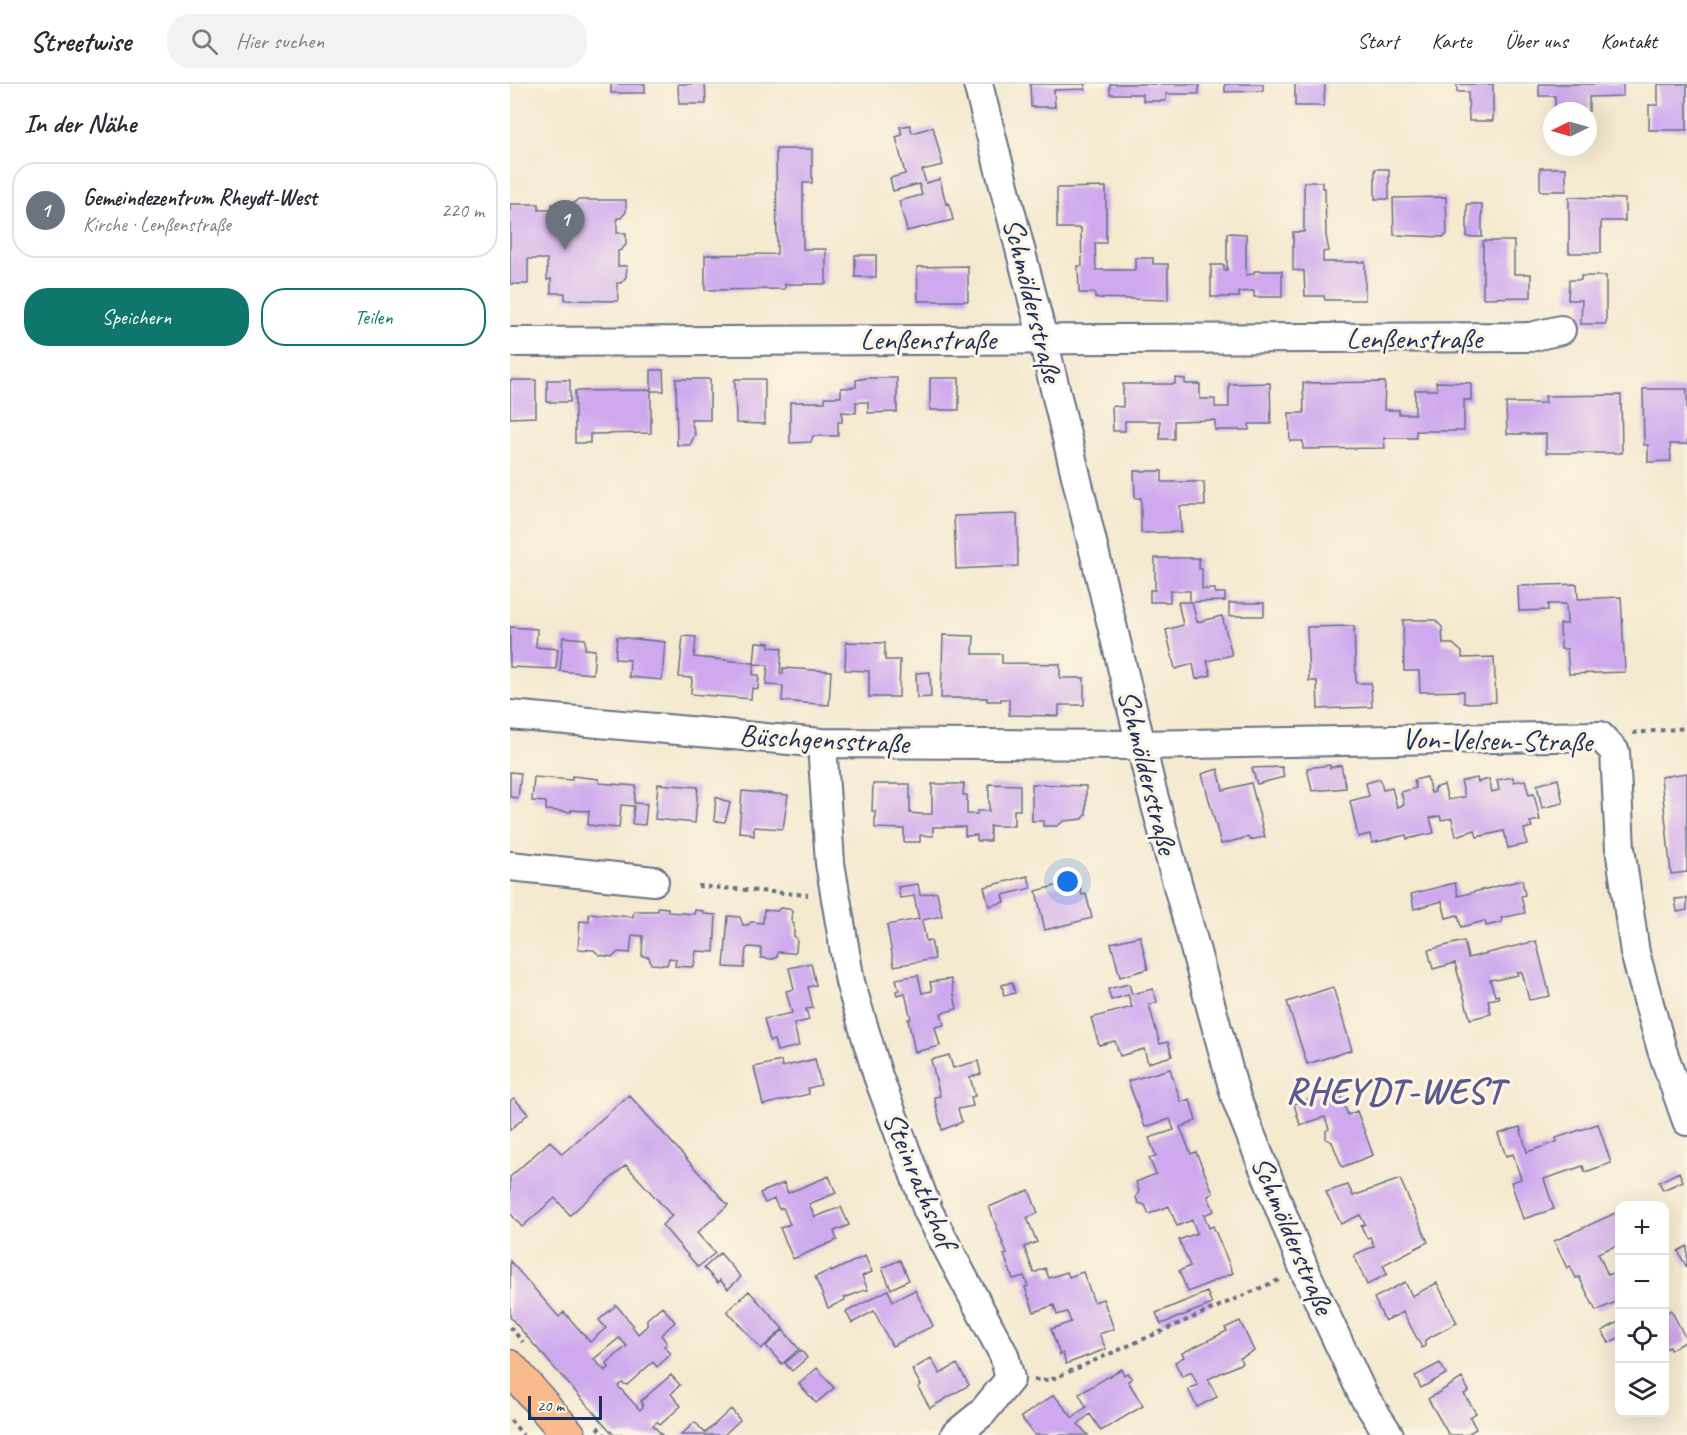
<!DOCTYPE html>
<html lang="de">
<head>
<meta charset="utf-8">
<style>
	body { margin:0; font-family:Caveat,sans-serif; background:#f2f2f3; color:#2b2b33 }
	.controls { position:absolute; right:18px; bottom:18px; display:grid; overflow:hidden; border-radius:12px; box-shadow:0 6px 24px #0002 }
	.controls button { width:54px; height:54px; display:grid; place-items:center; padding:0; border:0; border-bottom:2px solid #e1e1e2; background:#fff; color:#2b2b33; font:30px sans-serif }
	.compass { position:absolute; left:1033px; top:18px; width:54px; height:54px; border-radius:50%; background:#fff; box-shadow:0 6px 24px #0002; rotate:265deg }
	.scale { position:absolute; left:18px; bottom:15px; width:74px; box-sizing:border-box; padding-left:6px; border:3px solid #1b2f5e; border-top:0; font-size:16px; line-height:21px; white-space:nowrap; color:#1b2f5e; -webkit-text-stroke:4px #fcf5e5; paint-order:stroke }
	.you { position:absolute; left:558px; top:798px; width:21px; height:21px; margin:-15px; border:4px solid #fff; border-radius:50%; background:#1a73e8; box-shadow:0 0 0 9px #1a73e833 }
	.badge { display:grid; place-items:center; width:39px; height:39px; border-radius:50%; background:#0f766e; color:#fff; font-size:20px; font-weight:700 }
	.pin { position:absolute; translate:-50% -50px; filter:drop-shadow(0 2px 3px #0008) }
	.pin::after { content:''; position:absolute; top:32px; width:21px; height:18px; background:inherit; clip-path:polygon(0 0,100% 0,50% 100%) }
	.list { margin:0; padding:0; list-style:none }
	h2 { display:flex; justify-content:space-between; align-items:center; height:78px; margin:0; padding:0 24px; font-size:26px }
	h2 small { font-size:20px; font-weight:400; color:#7c7c81 }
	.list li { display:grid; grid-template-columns:39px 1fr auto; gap:18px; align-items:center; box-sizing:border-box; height:96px; margin:0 12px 12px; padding:0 12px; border:2px solid #e1e1e2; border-radius:24px }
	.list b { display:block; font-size:22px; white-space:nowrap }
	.list p { margin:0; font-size:20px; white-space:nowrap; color:#7c7c81 }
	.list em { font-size:20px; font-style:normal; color:#7c7c81 }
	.actions { display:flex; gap:12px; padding:18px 24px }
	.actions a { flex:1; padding:14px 0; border:2px solid #0f766e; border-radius:24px; text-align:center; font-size:21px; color:#0f766e }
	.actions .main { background:#0f766e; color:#fff }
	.icon { flex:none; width:33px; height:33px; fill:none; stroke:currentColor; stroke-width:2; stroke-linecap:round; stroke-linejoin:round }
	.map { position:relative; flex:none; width:1177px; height:1351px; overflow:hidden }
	header { display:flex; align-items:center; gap:36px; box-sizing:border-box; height:84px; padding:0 30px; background:#fff; border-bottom:2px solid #e1e1e2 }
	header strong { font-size:28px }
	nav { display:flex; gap:33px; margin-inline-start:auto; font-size:21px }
	.search { width:420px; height:54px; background:#f2f2f3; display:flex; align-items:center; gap:15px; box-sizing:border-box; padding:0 21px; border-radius:24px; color:#7c7c81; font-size:22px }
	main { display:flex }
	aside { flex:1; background:#fff }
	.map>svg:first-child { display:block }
	.building { fill:#cfa8ee; fill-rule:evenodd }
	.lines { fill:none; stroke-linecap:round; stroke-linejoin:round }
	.minor-casing { stroke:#677086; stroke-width:32 }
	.major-casing { stroke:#677086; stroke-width:36 }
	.path { stroke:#677086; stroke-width:4; stroke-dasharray:4.5 4.5; stroke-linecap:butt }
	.minor { stroke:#fff; stroke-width:28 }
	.major { stroke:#fabb8c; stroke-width:33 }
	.labels { text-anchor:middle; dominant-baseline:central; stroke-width:6; stroke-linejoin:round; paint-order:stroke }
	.street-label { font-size:30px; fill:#1b2f5e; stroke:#fcf5e5 }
	.district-label { font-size:36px; font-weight:bold; letter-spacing:1.5px; fill:#5a5990; stroke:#fcf5e5 }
</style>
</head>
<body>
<header>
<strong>Streetwise</strong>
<div class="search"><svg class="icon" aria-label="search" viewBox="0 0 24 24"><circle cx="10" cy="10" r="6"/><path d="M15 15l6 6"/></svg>Hier suchen</div>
<nav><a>Start</a><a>Karte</a><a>Über uns</a><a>Kontakt</a></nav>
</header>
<main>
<aside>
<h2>In der Nähe<small></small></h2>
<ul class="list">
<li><span class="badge" style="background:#6b7280">1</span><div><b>Gemeindezentrum Rheydt-West</b><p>Kirche · Lenßenstraße</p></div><em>220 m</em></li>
</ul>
<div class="actions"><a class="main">Speichern</a><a>Teilen</a></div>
</aside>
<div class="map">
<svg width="1177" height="1351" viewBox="0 0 1177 1351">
	<rect width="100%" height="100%" fill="#fcf5e5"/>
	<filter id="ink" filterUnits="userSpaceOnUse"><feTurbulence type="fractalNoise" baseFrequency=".0167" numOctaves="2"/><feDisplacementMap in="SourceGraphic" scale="12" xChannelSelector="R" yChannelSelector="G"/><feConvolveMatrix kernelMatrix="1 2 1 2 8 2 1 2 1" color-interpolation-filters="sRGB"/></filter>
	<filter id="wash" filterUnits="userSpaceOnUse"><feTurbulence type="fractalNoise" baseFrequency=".008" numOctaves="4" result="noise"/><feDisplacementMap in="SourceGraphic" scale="24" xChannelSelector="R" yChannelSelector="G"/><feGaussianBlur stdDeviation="1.35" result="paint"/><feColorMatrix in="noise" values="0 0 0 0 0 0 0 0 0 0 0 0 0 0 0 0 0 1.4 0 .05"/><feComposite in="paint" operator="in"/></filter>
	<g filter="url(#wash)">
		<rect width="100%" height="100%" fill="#f5e9d0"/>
		<g id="blocks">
			<path class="building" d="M 101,0 L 135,0 L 135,9 L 101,9 Z
				M 168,0 L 195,0 L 196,20 L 169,20 Z
				M 520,0 L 575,0 L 575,5 L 544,6 L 545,23 L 521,23 Z
				M 600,0 L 689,0 L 689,10 L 656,10 L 656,17 L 633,17 L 633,10 L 600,10 Z
				M 715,0 L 753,0 L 753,7 L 715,8 Z
				M 785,0 L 815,0 L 814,22 L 785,22 Z
				M 947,0 L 983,0 L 983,37 L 959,37 L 958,8 L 947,8 Z
				M 1029,0 L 1113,0 L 1113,12 L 1079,13 L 1079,27 L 1045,27 L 1045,12 L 1029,12 Z
				M 1148,0 L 1177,0 L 1177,46 L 1139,46 L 1139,21 L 1148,21 Z
				M 400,41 L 402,49 L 423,43 L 433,81 L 412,86 L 416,99 L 430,95 L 436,120 L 439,119 L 443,136 L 397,147 L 389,117 L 412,111 L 409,100 L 383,107 L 380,94 L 395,90 L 386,53 L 392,51 L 390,43 Z
				M 266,65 L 302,65 L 302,99 L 293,99 L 293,165 L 316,165 L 316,200 L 275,200 L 275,205 L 195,206 L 195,171 L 267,170 Z
				M 1030,84 L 1056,84 L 1056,107 L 1030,107 Z
				M 865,85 L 879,85 L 879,115 L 865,115 Z
				M 794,98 L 812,98 L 812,104 L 815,104 L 816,152 L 819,167 L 813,168 L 813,178 L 855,178 L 855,216 L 815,216 L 814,212 L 795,212 L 794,187 L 783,186 L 783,148 L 794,148 Z
				M 596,103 L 596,159 L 585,159 L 586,186 L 625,186 L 625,174 L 643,174 L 643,180 L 658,180 L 658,216 L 585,214 L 585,209 L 569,209 L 568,182 L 572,182 L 571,144 L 547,144 L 547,104 Z
				M 936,113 L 937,150 L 934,153 L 884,151 L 883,114 Z
				M 1059,113 L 1115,115 L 1115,137 L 1091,137 L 1091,169 L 1059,169 Z
				M 67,116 L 116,116 L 116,128 L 111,134 L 107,134 L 107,149 L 116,149 L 116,161 L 111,166 L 108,167 L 108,182 L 117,182 L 116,193 L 111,199 L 107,199 L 108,217 L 55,216 L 55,209 L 41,209 L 41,195 L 37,196 L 37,175 L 18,175 L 18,200 L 0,200 L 0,120 L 29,120 L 29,126 L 42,126 L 42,120 L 63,120 Z
				M 957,120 L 972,120 L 972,153 L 957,153 Z
				M 717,149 L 736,150 L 736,191 L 744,190 L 744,187 L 772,187 L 772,213 L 744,213 L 744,207 L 729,208 L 729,213 L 701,213 L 701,181 L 714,181 L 714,186 L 717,186 Z
				M 973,157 L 1004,157 L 1004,190 L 1021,190 L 1021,213 L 973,214 Z
				M 345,171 L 366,171 L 366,193 L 345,193 Z
				M 458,182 L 458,217 L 408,217 L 407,183 Z
				M 1071,192 L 1096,192 L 1096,240 L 1071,240 L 1072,216 L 1058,216 L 1059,196 L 1071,196 Z
				M 141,286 L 153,286 L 154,307 L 141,307 L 141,349 L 80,350 L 80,359 L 65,359 L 65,307 L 141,306 Z
				M 357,294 L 387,294 L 387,328 L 358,329 L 358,318 L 346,318 L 346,329 L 332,328 L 332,338 L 328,338 L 328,352 L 303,352 L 301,358 L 280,359 L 280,318 L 315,318 L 315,313 L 331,313 L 331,304 L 346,303 L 346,296 Z
				M 420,294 L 449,294 L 449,326 L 420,326 Z
				M 665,294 L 675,295 L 675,300 L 690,300 L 690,315 L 705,315 L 705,323 L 719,323 L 719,300 L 760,299 L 761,340 L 739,340 L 739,346 L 705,346 L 705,336 L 664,337 L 664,355 L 650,355 L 650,337 L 615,337 L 615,347 L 603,347 L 602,322 L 613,323 L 613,300 L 665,300 Z
				M 166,295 L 200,295 L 200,336 L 181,336 L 185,350 L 180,361 L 167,361 Z
				M 225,295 L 255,295 L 255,340 L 226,339 Z
				M 0,296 L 26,296 L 26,333 L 0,334 Z
				M 37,296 L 60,296 L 60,318 L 37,318 Z
				M 875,298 L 874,326 L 889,326 L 889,330 L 905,330 L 905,306 L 927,306 L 926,298 L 961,299 L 961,316 L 954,316 L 954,347 L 906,347 L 906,354 L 874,354 L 875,364 L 793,365 L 793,357 L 780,357 L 779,329 L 794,329 L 793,299 Z
				M 1133,305 L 1177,305 L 1177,360 L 1160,360 L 1161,377 L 1138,378 L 1138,361 L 1134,361 Z
				M 1111,311 L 1112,369 L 1036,369 L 1036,350 L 997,350 L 996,319 L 1036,319 L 1035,312 Z
				M 624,387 L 652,387 L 652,398 L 694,398 L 695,422 L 670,422 L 671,448 L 631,449 L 631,414 L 625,414 Z
				M 507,430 L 508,482 L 446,485 L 444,432 Z
				M 645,474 L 689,474 L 689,485 L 692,485 L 692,505 L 705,505 L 705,509 L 715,509 L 715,517 L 682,518 L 687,538 L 712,532 L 722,571 L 697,577 L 701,591 L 686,595 L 683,580 L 665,585 L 656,546 L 673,541 L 668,518 L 680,518 L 680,507 L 660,507 L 660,518 L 640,518 L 640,506 L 645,506 Z
				M 1067,500 L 1068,515 L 1111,513 L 1115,588 L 1059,590 L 1057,565 L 1051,565 L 1050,540 L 1057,540 L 1056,520 L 1038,520 L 1038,526 L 1009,527 L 1008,502 Z
				M 719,519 L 754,519 L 754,532 L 719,532 Z
				M 893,536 L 925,536 L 932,543 L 933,560 L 943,560 L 952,568 L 952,574 L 984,573 L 986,618 L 954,619 L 954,607 L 910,608 L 909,587 L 894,587 Z
				M 844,542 L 846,599 L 861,599 L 862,623 L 808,625 L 807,597 L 799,597 L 797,543 Z
				M 0,543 L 27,545 L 26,563 L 48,565 L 46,585 L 0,583 Z
				M 433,551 L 464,552 L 463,570 L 492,570 L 492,579 L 550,580 L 550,594 L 574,594 L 574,621 L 549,621 L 549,632 L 499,631 L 499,615 L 491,615 L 491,617 L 477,617 L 477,614 L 431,614 Z
				M 173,552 L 186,553 L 184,573 L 244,579 L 243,591 L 249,591 L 248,605 L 242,604 L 241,615 L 181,610 L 182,594 L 169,593 Z
				M 53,553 L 75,555 L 75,565 L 85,566 L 83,590 L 50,587 Z
				M 107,553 L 155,558 L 152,596 L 119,593 L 120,576 L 105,575 Z
				M 246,558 L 259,559 L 259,563 L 272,564 L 270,590 L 273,590 L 273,584 L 321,587 L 319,621 L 272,617 L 273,602 L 256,601 L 258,581 L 244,580 Z
				M 336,558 L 375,559 L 375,576 L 390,576 L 389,613 L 359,613 L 359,587 L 335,586 Z
				M 420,588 L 421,613 L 407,614 L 406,589 Z
				M 820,681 L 820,684 L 831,681 L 836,704 L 802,707 L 797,684 Z
				M 772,683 L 774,693 L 747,700 L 742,684 Z
				M 708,685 L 713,706 L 741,699 L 755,753 L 740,756 L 739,753 L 711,760 L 692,690 Z
				M 0,688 L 11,689 L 8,714 L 0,713 Z
				M 1177,689 L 1177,788 L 1161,790 L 1151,693 Z
				M 62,692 L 89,695 L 89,699 L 126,702 L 124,719 L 137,720 L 135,741 L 122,740 L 124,722 L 111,721 L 109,744 L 78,741 L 79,727 L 61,726 L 61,728 L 36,726 L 36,718 L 22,717 L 24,693 L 62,696 Z
				M 917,693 L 921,709 L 925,708 L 924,704 L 934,701 L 938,716 L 955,713 L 951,697 L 967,694 L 968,698 L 979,695 L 982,708 L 989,706 L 987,696 L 1003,693 L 1004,698 L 1015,696 L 1019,711 L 1024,710 L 1030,736 L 1020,738 L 1022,743 L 1014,745 L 1017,760 L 998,764 L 994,747 L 967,753 L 965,746 L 946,752 L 942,734 L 931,736 L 930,732 L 920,734 L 924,749 L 897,755 L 896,751 L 862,759 L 860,750 L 848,753 L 840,717 L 859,712 L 856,699 L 870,695 L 873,706 L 882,704 L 887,723 L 894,721 L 891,708 L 906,704 L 904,696 Z
				M 1048,695 L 1053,719 L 1032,724 L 1027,701 Z
				M 148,700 L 188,703 L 185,739 L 145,735 Z
				M 363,700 L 400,700 L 400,729 L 410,730 L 422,730 L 422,700 L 454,700 L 453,711 L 457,711 L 457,730 L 467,730 L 467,727 L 479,727 L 479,700 L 510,701 L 510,726 L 504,726 L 504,742 L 480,742 L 480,757 L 467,757 L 467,751 L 455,752 L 455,743 L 423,743 L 423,752 L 410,751 L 410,758 L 394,758 L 394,745 L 365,744 L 365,727 L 362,727 Z
				M 522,700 L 576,702 L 576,730 L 573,735 L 554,737 L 547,742 L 533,742 L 533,737 L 522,737 Z
				M 232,707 L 278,711 L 273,745 L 244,743 L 244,752 L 240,751 L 240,749 L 229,748 Z
				M 206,713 L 220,719 L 215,738 L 204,737 Z
				M 518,792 L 521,804 L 493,811 L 495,818 L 479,822 L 474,803 Z
				M 568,796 L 572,811 L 576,810 L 582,834 L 535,846 L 526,807 Z
				M 1012,796 L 1015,811 L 1011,812 L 1015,829 L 991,834 L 992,838 L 976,842 L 975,837 L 951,843 L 948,831 L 936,834 L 932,817 L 904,825 L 901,810 L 945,799 L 948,812 Z
				M 408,800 L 410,811 L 427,808 L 432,832 L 412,836 L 416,857 L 421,856 L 425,875 L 384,882 L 377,841 L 409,835 L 404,812 L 390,814 L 388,803 Z
				M 1177,814 L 1177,826 L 1167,828 L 1165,815 Z
				M 148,823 L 158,824 L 158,828 L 184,830 L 185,826 L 193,827 L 194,830 L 206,831 L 204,868 L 186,867 L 184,882 L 181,883 L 165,882 L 166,875 L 159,874 L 157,881 L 141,880 L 139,873 L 132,872 L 133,852 L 122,851 L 120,869 L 108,868 L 103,873 L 89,871 L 84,866 L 68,865 L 70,837 L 79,838 L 79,829 L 123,833 L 124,827 L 148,827 Z
				M 270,824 L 279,825 L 282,827 L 281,837 L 284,840 L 284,852 L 287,855 L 286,867 L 283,869 L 268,868 L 267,873 L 263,875 L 251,874 L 251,864 L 239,863 L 236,865 L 234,884 L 214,883 L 218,832 L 230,833 L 233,841 L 238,841 L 241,838 L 253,839 L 254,826 L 267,827 Z
				M 630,852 L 638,885 L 610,893 L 601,859 Z
				M 954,857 L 958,874 L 1026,857 L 1040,912 L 1019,916 L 1012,888 L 1007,889 L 1008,891 L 986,896 L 985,895 L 980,896 L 985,912 L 988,911 L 989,914 L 978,916 L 981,930 L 960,935 L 945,879 L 923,885 L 918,866 Z
				M 301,879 L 306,901 L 298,903 L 303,924 L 296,925 L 299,936 L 284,940 L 289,962 L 267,967 L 264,956 L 260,957 L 254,935 L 282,929 L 276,907 L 284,905 L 279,884 Z
				M 408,891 L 412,909 L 422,907 L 420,898 L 441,895 L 447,925 L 431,929 L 434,941 L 425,943 L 430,962 L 405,968 L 398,935 L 401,935 L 395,909 L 387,911 L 386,907 L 389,906 L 386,895 Z
				M 502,898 L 505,909 L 494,912 L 492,901 Z
				M 619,900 L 622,910 L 643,905 L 647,918 L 639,921 L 650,960 L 658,958 L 662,972 L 638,979 L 634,965 L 610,972 L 605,957 L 589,961 L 581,934 L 622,923 L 618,911 L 601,916 L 598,905 Z
				M 823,903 L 842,966 L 797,980 L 777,918 Z
				M 439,971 L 443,984 L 468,977 L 471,990 L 460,993 L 465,1012 L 461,1013 L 463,1022 L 448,1025 L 452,1038 L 432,1046 L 424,1013 L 430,1012 L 421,976 Z
				M 305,975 L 311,1001 L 298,1004 L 299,1010 L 253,1021 L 244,983 L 271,977 L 272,983 Z
				M 660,985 L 671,1018 L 680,1015 L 686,1037 L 670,1043 L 681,1070 L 686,1068 L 703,1109 L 698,1112 L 704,1127 L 694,1131 L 699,1144 L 703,1142 L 723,1189 L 678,1208 L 669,1187 L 680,1182 L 669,1156 L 687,1149 L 682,1136 L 667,1142 L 659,1122 L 639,1130 L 635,1121 L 628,1119 L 626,1113 L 629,1107 L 626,1098 L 646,1090 L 639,1074 L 646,1072 L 639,1054 L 664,1046 L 660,1035 L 635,1043 L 618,997 Z
				M 828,1005 L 838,1031 L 847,1027 L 863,1071 L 832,1083 L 822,1058 L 816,1055 L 816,1047 L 819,1045 L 815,1033 L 790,1041 L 784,1020 Z
				M 119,1011 L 218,1121 L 187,1149 L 205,1169 L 188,1183 L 152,1141 L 162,1132 L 116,1081 L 60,1131 L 45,1114 L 12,1143 L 0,1129 L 0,1093 L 40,1057 L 52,1070 Z
				M 4,1014 L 18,1030 L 0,1046 L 0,1017 Z
				M 1088,1040 L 1101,1079 L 1075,1088 L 1073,1082 L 1034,1095 L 1044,1125 L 1013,1135 L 1001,1098 L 1011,1095 L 1003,1070 L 996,1072 L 988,1050 L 1010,1043 L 1017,1068 L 1047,1058 L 1046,1054 Z
				M 1169,1088 L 1173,1097 L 1153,1106 L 1149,1098 Z
				M 319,1092 L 326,1109 L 299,1120 L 305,1133 L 331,1123 L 339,1141 L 324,1147 L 327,1156 L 283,1175 L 270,1144 L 280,1140 L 273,1124 L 269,1125 L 264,1115 L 255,1119 L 250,1109 L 274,1099 L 278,1109 Z
				M 890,1095 L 918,1158 L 873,1181 L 877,1190 L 857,1201 L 844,1171 L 864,1162 L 860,1153 L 857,1154 L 851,1142 L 855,1140 L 850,1131 L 831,1140 L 816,1108 L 838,1101 L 843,1112 Z
				M 519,1106 L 528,1129 L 517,1134 L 527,1158 L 514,1163 L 524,1189 L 535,1184 L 539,1194 L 557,1188 L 559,1193 L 573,1188 L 584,1218 L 593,1215 L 604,1245 L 589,1250 L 596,1265 L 556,1280 L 553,1269 L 550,1271 L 541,1245 L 561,1238 L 557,1228 L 547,1231 L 544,1221 L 524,1228 L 515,1203 L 518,1202 L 514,1192 L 503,1195 L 494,1171 L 497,1170 L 479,1123 Z
				M 1110,1127 L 1110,1160 L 1088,1169 L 1098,1191 L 1110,1186 L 1110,1216 L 1086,1227 L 1069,1193 L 1066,1194 L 1060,1182 L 1057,1184 L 1044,1157 Z
				M 1177,1162 L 1177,1184 L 1168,1167 Z
				M 210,1169 L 231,1193 L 218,1205 L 210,1196 L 208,1199 L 194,1184 Z
				M 355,1172 L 362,1188 L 352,1192 L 358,1206 L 355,1206 L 334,1214 L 335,1216 L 318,1224 L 305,1193 L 321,1186 L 321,1188 Z
				M 390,1176 L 399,1196 L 381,1205 L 372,1184 Z
				M 0,1177 L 49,1233 L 54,1228 L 80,1258 L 96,1244 L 89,1236 L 106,1221 L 123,1241 L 122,1242 L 128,1250 L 137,1242 L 137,1235 L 152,1222 L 165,1238 L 151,1251 L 157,1259 L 154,1262 L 161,1270 L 147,1283 L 143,1278 L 117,1301 L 112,1299 L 108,1302 L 130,1326 L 133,1323 L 131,1317 L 161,1291 L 170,1301 L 161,1310 L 171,1322 L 151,1340 L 147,1338 L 143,1341 L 152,1351 L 104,1351 L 40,1279 L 0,1233 ZM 109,1254 L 117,1262 L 97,1279 L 99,1284 L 95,1287 L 84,1275 Z
				M 895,1198 L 902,1212 L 927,1199 L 947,1239 L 915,1256 L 915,1262 L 912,1264 L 893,1228 L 875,1237 L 864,1214 Z
				M 378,1206 L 383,1217 L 405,1206 L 423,1242 L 382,1262 L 364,1227 L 342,1239 L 336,1228 Z
				M 239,1207 L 273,1245 L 251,1265 L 217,1227 Z
				M 697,1208 L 702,1220 L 651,1240 L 646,1229 Z
				M 1161,1226 L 1177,1257 L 1160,1266 L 1159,1263 L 1155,1265 L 1155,1230 Z
				M 730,1237 L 744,1267 L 730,1274 L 732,1279 L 698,1295 L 707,1313 L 687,1323 L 678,1305 L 688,1301 L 681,1288 L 672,1293 L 665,1278 L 674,1273 L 672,1269 L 717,1247 L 715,1244 Z
				M 1110,1237 L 1110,1253 L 1099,1259 L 1092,1247 Z
				M 273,1246 L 289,1265 L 272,1280 L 256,1262 Z
				M 291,1266 L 297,1274 L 282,1287 L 275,1279 Z
				M 421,1274 L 430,1290 L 447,1280 L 459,1301 L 420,1324 L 408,1303 L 411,1301 L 402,1286 Z
				M 930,1279 L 936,1290 L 911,1304 L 905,1292 Z
				M 307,1284 L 324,1304 L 306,1319 L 289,1300 Z
				M 611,1285 L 614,1291 L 617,1289 L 622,1295 L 618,1297 L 633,1322 L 591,1347 L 580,1330 L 568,1340 L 578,1351 L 525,1351 L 511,1333 L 544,1311 L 563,1334 L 576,1323 L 569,1310 Z
				M 952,1294 L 959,1307 L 954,1310 L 966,1329 L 960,1333 L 966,1345 L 956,1351 L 939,1351 L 918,1315 Z
				M 221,1325 L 230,1336 L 214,1351 L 171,1351 L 185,1338 L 195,1349 Z"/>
		</g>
	</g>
	<g filter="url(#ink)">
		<use href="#blocks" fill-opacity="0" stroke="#677086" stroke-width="1.5"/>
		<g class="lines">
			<g class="minor-casing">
				<path id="minor" d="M 468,0 L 533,255 L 642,707 L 726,1014 L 794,1185 L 853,1311 L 879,1351
					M 0,258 L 1020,253 L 1051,246
					M 0,631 L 312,659 L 630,661 L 1090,652 L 1105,668 L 1110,764 L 1125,869 L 1152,966 L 1177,1037
					M 312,659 L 320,779 L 340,898 L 368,992 L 418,1127 L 494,1271 L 500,1295 L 472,1329 L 445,1351
					M 0,782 L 144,797"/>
			</g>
			<g class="major-casing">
				<path id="major" d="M 0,1283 L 59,1351"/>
			</g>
			<path class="path" d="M 1123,649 L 1177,644
				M 188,802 L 298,811
				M 0,1243 L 13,1258
				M 524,1296 L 540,1296 L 771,1195
				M 0,1336 L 13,1351
				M 87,1343 L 95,1351"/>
			<use href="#minor" class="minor"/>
			<use href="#major" class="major"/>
		</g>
	</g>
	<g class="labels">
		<g class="street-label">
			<text transform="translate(523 216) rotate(76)">Schmölderstraße</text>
			<text x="904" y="254">Lenßenstraße</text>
			<text x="418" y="255">Lenßenstraße</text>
			<text transform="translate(314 655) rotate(3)">Büschgensstraße</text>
			<text transform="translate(987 656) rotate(1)">Von-Velsen-Straße</text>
			<text transform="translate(638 688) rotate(76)">Schmölderstraße</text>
			<text transform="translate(410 1096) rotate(67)">Steinrathshof</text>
			<text transform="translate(783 1151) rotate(67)">Schmölderstraße</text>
		</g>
		<g class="district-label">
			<text x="885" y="1007">RHEYDT-WEST</text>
		</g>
	</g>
</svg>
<div class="controls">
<button>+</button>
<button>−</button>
<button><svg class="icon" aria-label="locate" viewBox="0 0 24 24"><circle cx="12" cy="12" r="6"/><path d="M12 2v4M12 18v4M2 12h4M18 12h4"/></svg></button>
<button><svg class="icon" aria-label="layers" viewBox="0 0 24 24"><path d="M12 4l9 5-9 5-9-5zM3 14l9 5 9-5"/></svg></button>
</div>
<svg class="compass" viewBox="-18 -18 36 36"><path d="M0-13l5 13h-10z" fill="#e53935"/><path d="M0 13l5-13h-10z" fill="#7c7c81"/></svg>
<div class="scale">20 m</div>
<div class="you"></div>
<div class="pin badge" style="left:55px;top:166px;background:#6b7280">1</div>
</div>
</main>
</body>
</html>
